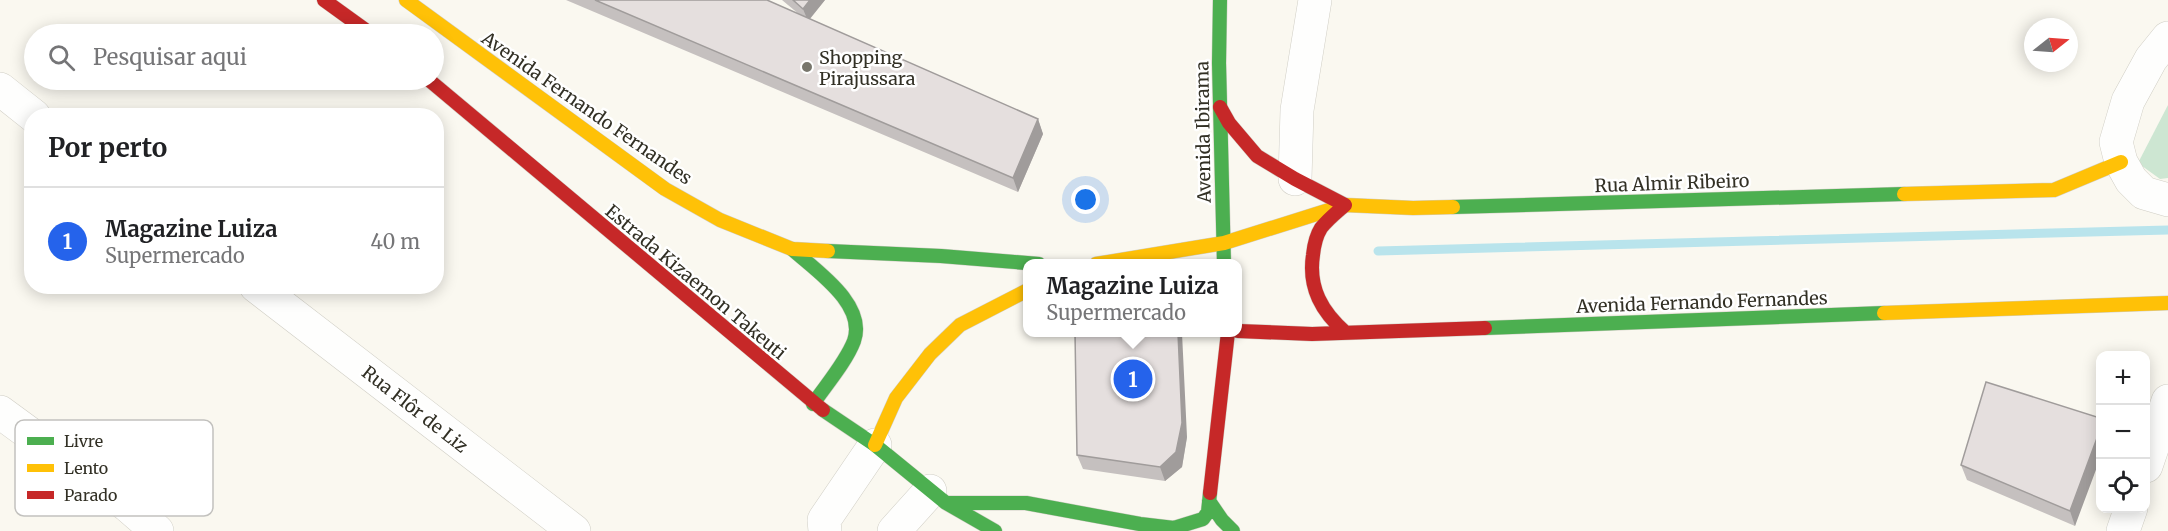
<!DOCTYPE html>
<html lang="pt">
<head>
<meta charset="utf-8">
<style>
	body { margin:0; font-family:Merriweather,serif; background:#f6f6f6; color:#202124 }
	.controls { position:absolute; right:18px; bottom:18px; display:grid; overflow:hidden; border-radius:12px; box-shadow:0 3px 15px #0003 }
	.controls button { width:54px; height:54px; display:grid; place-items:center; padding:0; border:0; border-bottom:2px solid #e0e0e0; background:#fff; color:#202124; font:30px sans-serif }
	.compass { position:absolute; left:2024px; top:18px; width:54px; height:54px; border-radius:50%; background:#fff; box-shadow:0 3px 15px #0003; rotate:73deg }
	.you { position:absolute; left:1086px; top:200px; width:21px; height:21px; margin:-15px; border:4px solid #fff; border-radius:50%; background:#1a73e8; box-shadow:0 0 0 9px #1a73e833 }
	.badge { display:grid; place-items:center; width:39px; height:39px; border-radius:50%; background:#2563eb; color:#fff; font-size:20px; font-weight:700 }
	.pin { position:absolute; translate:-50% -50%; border:3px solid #fff; box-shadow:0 2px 6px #0006 }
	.popup { position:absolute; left:1023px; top:259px; width:219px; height:78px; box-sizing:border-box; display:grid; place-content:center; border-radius:12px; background:#fff; filter:drop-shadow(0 2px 4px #0005); font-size:20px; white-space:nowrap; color:#757577 }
	.popup b { font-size:22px; color:#202124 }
	.popup::after { content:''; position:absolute; left:50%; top:100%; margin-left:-12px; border:12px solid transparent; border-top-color:#fff }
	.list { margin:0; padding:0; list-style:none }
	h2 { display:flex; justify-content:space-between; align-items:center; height:78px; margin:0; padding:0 24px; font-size:26px }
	h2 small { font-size:20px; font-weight:400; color:#757577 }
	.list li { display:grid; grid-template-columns:39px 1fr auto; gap:18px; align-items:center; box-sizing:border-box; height:108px; padding:0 24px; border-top:2px solid #e0e0e0 }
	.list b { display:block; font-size:22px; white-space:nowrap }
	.list p { margin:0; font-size:20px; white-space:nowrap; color:#757577 }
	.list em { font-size:20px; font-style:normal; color:#757577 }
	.icon { flex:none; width:33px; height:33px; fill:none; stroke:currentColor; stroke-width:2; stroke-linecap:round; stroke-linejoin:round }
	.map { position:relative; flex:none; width:2168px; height:531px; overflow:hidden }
	.search { position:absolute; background:#fff; box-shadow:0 3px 15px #0003; left:24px; top:24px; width:420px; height:66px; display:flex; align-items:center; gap:15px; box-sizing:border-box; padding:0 21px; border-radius:33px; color:#757577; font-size:22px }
	.panel { position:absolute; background:#fff; box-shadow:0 3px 15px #0003; left:24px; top:108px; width:420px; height:186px; border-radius:24px }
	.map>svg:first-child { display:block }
	.green { fill:#cde6d2 }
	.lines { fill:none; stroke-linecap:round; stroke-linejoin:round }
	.stream { stroke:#b9e4ec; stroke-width:9 }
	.street-casing { stroke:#d0cec5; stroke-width:34 }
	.fast-casing { stroke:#d0cec5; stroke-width:15 }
	.slow-casing { stroke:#d0cec5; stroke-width:15 }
	.jam-casing { stroke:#d0cec5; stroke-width:15 }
	.street { stroke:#fefefd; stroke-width:33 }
	.fast { stroke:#4caf50; stroke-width:14 }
	.slow { stroke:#ffc107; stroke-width:14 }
	.jam { stroke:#c62828; stroke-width:14 }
	.wall { fill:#c5c0bf }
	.shaded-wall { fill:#a09c9b }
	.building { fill:#e5dfde; stroke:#a09c9b; stroke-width:1.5 }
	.poi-dot { fill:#78766c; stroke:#fff; stroke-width:2 }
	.labels { text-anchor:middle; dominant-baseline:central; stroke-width:5; stroke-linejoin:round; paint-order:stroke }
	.poi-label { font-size:18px; fill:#323025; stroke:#fff; text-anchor:start }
	.street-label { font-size:18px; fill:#323025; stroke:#fff }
	.key { fill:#fff; stroke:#c2c1be; stroke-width:1.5 }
	.key-label { font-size:16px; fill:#323025 }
</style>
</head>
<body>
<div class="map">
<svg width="2168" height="531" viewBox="0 0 2168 531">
	<rect width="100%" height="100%" fill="#faf8f0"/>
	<path class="green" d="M 2168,105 L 2168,178 L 2160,179 L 2138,163 Z"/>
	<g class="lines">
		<path class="stream" d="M 1378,251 L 2168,230"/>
		<g class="street-casing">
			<path id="street" d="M 2168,38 L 2151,59 L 2128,101 L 2116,142 L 2121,162 L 2131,180 L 2144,193 L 2168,200
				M 0,89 L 34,116
				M 1295,179 L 1297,110 L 1315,0
				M 256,286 L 574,531
				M 0,412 L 127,505 L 157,531
				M 2146,466 L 2168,401
				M 825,531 L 824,520 L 875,445
				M 894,531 L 930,491
				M 2123,531 L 2131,508"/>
		</g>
		<g class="fast-casing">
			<path id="fast" d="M 1220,0 L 1219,63 L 1224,264
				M 1453,207 L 1904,194
				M 792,249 C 815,270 867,304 854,341 C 846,362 826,385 813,404
				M 828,251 L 941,256 L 1039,264
				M 1485,328 L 1884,313
				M 823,410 L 875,445 L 946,503 L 995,531
				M 1209,501 L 1222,520 L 1233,531
				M 948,503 L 1026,503 L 1140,524 L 1174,528 L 1203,519 L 1208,512 L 1210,493"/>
		</g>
		<g class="slow-casing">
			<path id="slow" d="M 406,0 L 665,189 L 720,220 L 792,249 L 828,251
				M 1904,194 L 2054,190 L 2121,162
				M 1096,264 L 1224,243 L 1345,205 L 1413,208 L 1453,207
				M 1884,313 L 2168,303
				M 875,445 L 896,398 L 930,354 L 960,325 L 1028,290"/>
		</g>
		<g class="jam-casing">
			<path id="jam" d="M 324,0 L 371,34
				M 429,80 L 823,410
				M 1220,107 L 1229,123 L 1257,156 L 1295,179 L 1345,205 C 1337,212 1328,219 1321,228 C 1316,236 1314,245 1313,255 C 1308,288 1322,312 1346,333
				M 1238,331 L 1312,334 L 1485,328
				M 1210,493 L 1228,332"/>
		</g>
		<use href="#street" class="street"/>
		<use href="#fast" class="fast"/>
		<use href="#slow" class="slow"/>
		<use href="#jam" class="jam"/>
	</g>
	<path class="wall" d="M 566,0 L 767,0 L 800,15 L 782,0 L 825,0 L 810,19 L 1038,119 L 1043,134 L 1018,192 Z
		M 2100,418 L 2075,526 L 1967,480 L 1961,465 Z
		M 1187,437 L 1182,467 L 1165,481 L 1083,469 L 1077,455 Z"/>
	<path class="shaded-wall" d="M 810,0 L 825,0 L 808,21 L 803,9 Z
		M 1038,119 L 1043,134 L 1018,192 L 1013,178 Z
		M 1178,333 L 1182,333 L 1187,437 L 1182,467 L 1165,481 L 1160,467 Z
		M 2100,430 L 2100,459 L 2075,526 L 2070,511 Z"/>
	<path class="building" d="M 595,0 L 767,0 L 1038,119 L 1013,178 Z
		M 793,0 L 810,0 L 803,9 Z
		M 1075,333 L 1178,333 L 1182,423 L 1176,452 L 1160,467 L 1077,455 Z
		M 1986,382 L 2100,418 L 2100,430 L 2070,511 L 1961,465 Z"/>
	<circle class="poi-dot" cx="807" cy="67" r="6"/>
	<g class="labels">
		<g class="poi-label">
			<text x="819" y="57">Shopping<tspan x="819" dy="21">Pirajussara</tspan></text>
		</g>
		<g class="street-label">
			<text transform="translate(587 108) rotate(35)">Avenida Fernando Fernandes</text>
			<text transform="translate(1203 132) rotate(-91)">Avenida Ibirama</text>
			<text transform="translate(1672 183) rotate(-2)">Rua Almir Ribeiro</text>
			<text transform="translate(696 282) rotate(40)">Estrada Kizaemon Takeuti</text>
			<text transform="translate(1702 302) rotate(-2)">Avenida Fernando Fernandes</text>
			<text transform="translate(415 409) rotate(38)">Rua Flôr de Liz</text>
		</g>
	</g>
	<rect x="15" y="420" width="198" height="96" rx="9" class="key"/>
	<rect x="27" y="437" width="27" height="8" fill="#4caf50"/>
	<rect x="27" y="464" width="27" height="8" fill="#ffc107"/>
	<rect x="27" y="491" width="27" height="8" fill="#c62828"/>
	<g class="key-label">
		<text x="64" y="447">Livre</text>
		<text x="64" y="474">Lento</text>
		<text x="64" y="501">Parado</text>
	</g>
</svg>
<div class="controls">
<button>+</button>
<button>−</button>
<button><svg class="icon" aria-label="locate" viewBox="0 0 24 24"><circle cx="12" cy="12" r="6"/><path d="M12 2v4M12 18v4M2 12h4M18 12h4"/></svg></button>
</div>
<svg class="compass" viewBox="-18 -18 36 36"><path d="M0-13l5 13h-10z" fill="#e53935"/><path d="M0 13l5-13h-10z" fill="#757577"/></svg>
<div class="you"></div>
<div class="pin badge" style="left:1133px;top:379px">1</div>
<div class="popup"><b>Magazine Luiza</b>Supermercado</div>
<div class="search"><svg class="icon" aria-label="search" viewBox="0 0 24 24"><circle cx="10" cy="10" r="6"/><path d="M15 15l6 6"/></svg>Pesquisar aqui</div>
<section class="panel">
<h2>Por perto<small></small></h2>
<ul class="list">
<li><span class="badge">1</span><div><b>Magazine Luiza</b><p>Supermercado</p></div><em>40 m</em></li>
</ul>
</section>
</div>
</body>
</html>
